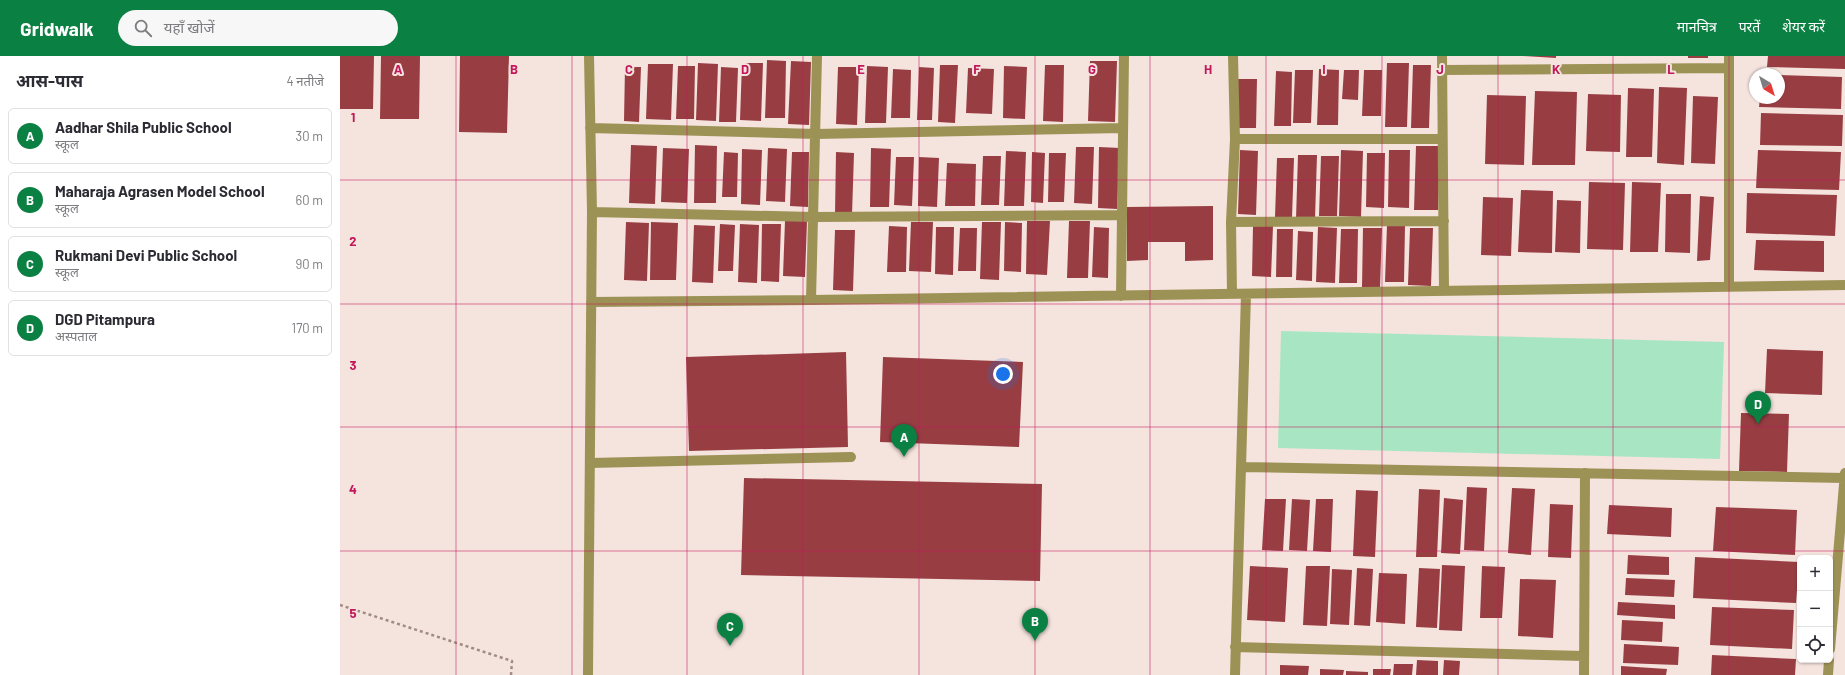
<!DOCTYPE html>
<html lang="hi">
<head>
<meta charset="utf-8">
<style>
	body { margin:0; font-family:Barlow,"Noto Sans Devanagari",sans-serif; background:#f7f7f7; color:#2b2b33 }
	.controls { position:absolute; right:12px; bottom:12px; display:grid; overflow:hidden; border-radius:6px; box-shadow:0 1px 3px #0004 }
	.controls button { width:36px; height:36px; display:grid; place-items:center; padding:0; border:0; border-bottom:1px solid #e1e1e2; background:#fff; color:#2b2b33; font:20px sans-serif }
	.compass { position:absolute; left:1409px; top:12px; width:36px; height:36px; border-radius:50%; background:#fff; box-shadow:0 1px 3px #0004; rotate:142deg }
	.you { position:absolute; left:663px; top:318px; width:14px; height:14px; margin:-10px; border:3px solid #fff; border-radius:50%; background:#1a73e8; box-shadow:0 0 0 6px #1a73e833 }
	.badge { display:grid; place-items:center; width:26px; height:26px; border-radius:50%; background:#0b8043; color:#fff; font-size:13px; font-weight:700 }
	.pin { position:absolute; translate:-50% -33px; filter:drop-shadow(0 1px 2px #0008) }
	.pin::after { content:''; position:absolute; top:21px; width:14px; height:12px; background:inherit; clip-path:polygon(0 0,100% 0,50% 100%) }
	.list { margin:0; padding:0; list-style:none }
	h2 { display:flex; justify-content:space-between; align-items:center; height:52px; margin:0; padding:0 16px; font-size:17px }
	h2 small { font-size:13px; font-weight:400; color:#7c7c81 }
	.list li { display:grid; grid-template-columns:26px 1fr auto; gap:12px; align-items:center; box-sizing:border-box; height:56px; margin:0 8px 8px; padding:0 8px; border:1px solid #e1e1e2; border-radius:6px }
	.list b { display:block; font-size:15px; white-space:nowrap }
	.list p { margin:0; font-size:13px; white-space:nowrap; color:#7c7c81 }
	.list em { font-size:13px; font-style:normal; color:#7c7c81 }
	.icon { flex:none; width:22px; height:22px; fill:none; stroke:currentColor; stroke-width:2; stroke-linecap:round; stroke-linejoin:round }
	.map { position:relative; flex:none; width:1505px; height:619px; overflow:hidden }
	header { display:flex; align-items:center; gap:24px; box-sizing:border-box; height:56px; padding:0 20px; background:#0b8043; color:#fff }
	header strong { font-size:19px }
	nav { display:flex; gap:22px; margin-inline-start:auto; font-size:14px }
	.search { width:280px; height:36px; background:#f7f7f7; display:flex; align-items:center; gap:10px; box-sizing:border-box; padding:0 14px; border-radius:22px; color:#7c7c81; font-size:15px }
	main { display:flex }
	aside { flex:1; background:#fff }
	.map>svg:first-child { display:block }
	.green { fill:#a8e6c3 }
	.building { fill:#983e43 }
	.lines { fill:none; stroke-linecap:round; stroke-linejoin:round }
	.path { stroke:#a18a82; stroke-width:2.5; stroke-dasharray:3 3; stroke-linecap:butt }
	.lane { stroke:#9d9256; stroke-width:10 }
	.street { stroke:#9d9256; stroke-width:10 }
	.grid { fill:none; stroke:#c2185b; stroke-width:1; stroke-opacity:0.55 }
	.grid-label { font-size:13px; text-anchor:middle; font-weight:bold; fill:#c2185b; stroke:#f5e3dd; stroke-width:4; stroke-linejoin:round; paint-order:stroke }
</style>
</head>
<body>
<header>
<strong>Gridwalk</strong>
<div class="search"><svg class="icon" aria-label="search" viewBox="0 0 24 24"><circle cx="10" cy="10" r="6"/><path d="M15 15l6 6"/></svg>यहाँ खोजें</div>
<nav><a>मानचित्र</a><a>परतें</a><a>शेयर करें</a></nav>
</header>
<main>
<aside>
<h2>आस-पास<small>4 नतीजे</small></h2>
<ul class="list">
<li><span class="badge">A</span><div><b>Aadhar Shila Public School</b><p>स्कूल</p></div><em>30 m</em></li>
<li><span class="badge">B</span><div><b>Maharaja Agrasen Model School</b><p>स्कूल</p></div><em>60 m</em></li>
<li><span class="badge">C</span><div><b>Rukmani Devi Public School</b><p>स्कूल</p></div><em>90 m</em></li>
<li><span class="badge">D</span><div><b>DGD Pitampura</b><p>अस्पताल</p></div><em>170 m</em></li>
</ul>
</aside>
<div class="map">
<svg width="1505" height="619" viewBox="0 0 1505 619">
	<rect width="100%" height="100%" fill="#f5e3dd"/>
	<path class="green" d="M 941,275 L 1384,286 L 1380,403 L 938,392 Z"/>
	<path class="building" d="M 0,0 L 34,0 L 33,53 L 0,53 Z
		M 41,0 L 80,0 L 79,63 L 40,63 Z
		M 120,0 L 169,0 L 167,77 L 119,76 Z
		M 1183,0 L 1216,0 L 1216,2 Z
		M 1348,0 L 1368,0 L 1368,2 L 1348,2 Z
		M 1428,0 L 1505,0 L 1505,13 L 1427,11 Z
		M 427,4 L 446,5 L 445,62 L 425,62 Z
		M 451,5 L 471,6 L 469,69 L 448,68 Z
		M 750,5 L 777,5 L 775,66 L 748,65 Z
		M 358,7 L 378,8 L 376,65 L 356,64 Z
		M 402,7 L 423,7 L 421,65 L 400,64 Z
		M 1047,7 L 1069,7 L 1067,71 L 1045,71 Z
		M 308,8 L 333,8 L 331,64 L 306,63 Z
		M 600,9 L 618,9 L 615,67 L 598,66 Z
		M 705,9 L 724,9 L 723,66 L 703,65 Z
		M 1073,9 L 1091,9 L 1089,72 L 1071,72 Z
		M 338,10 L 355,10 L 354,63 L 336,63 Z
		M 527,10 L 548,11 L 546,67 L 525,67 Z
		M 664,10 L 687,11 L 685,63 L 663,62 Z
		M 285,11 L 301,11 L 299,66 L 284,65 Z
		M 381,11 L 398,12 L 396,66 L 379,66 Z
		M 498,11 L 519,11 L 517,69 L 496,68 Z
		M 579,11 L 594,12 L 592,64 L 577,64 Z
		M 628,12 L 654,13 L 652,58 L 626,57 Z
		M 553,13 L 571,14 L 570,62 L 551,62 Z
		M 979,13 L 999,14 L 998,69 L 977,69 Z
		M 955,14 L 973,14 L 971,67 L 953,67 Z
		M 1004,14 L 1019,14 L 1018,44 L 1002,43 Z
		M 1024,14 L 1042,14 L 1041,60 L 1022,60 Z
		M 936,15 L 952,16 L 951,70 L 934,70 Z
		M 1439,19 L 1502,21 L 1501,53 L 1419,51 L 1420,42 L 1439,42 Z
		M 898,23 L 917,23 L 916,72 L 897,72 Z
		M 1319,31 L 1347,32 L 1344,109 L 1317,107 Z
		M 1288,32 L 1314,33 L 1312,101 L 1286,101 Z
		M 1195,35 L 1237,36 L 1235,109 L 1192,109 Z
		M 1248,38 L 1281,39 L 1280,96 L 1246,95 Z
		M 1147,39 L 1186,40 L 1184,109 L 1145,108 Z
		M 1353,40 L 1378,41 L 1375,108 L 1351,107 Z
		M 1421,57 L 1503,59 L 1502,90 L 1420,89 Z
		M 291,89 L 317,90 L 315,148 L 289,147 Z
		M 355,89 L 377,90 L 376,147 L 354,147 Z
		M 1076,90 L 1100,90 L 1098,154 L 1074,154 Z
		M 736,91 L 754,91 L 752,148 L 734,147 Z
		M 759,91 L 780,92 L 777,153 L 758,152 Z
		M 323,92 L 349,93 L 347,147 L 321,146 Z
		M 428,92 L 447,93 L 445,146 L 426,145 Z
		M 531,92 L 551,93 L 549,151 L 530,151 Z
		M 402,93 L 422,94 L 420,149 L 401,148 Z
		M 900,94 L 918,95 L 916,159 L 898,158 Z
		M 1001,94 L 1023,95 L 1021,161 L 999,160 Z
		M 1049,94 L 1070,94 L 1069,152 L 1048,151 Z
		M 1418,94 L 1501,96 L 1499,134 L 1416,132 Z
		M 666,95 L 686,96 L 684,150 L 664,150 Z
		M 384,96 L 398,97 L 397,141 L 382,141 Z
		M 452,96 L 469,96 L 468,151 L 450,150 Z
		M 496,96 L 514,97 L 512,159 L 495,158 Z
		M 692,96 L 705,97 L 703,147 L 691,146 Z
		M 709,97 L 726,97 L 724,146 L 708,146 Z
		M 1027,97 L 1045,97 L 1044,152 L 1026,151 Z
		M 958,99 L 977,99 L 975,163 L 956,163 Z
		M 643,100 L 661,100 L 659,149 L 641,149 Z
		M 981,100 L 999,100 L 997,160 L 979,160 Z
		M 556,101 L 574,101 L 572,150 L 554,149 Z
		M 579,101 L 599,102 L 597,151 L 578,150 Z
		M 937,102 L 954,102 L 952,162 L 935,161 Z
		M 607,107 L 636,108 L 635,150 L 605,150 Z
		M 1249,126 L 1285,127 L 1283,194 L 1247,193 Z
		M 1292,126 L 1321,127 L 1318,196 L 1290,196 Z
		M 1181,134 L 1213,135 L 1212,197 L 1178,196 Z
		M 1407,137 L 1497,139 L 1495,180 L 1406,177 Z
		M 1326,138 L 1351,138 L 1350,197 L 1325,196 Z
		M 1360,140 L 1374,141 L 1370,204 L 1357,205 Z
		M 1143,141 L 1173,142 L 1171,200 L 1141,199 Z
		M 1217,144 L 1241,145 L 1240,197 L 1215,196 Z
		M 873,150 L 873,204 L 845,205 L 845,186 L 808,186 L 808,204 L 787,205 L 787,151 Z
		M 445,165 L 467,165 L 465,221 L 443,220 Z
		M 687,165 L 710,165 L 707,219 L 686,218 Z
		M 729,165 L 750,165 L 748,222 L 727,222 Z
		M 286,166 L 309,167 L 307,225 L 284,224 Z
		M 311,166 L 338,167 L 336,224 L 310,224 Z
		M 571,166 L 593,166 L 591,216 L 569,215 Z
		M 642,166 L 661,166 L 659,224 L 640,223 Z
		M 665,166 L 682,167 L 681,216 L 664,215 Z
		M 380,168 L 395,169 L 393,215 L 378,215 Z
		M 400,168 L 419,169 L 417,227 L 398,226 Z
		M 422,168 L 441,168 L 439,226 L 421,225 Z
		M 354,169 L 375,170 L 373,227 L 352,226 Z
		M 1047,169 L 1065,170 L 1064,226 L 1045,226 Z
		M 549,170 L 567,171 L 566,216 L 547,216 Z
		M 913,170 L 933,170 L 931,221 L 912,220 Z
		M 596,171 L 614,171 L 613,219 L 595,218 Z
		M 754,171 L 769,172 L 768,222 L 752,221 Z
		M 978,171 L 997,172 L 995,227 L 976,226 Z
		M 620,172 L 637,172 L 636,215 L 618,215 Z
		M 1023,172 L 1042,172 L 1040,232 L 1022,231 Z
		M 1070,172 L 1093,172 L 1091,230 L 1068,229 Z
		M 937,173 L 953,173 L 952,221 L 936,221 Z
		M 1001,173 L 1018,173 L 1017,227 L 999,227 Z
		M 495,174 L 515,174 L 513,235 L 493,234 Z
		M 958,175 L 973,176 L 972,225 L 956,224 Z
		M 1416,184 L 1484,185 L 1484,216 L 1414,214 Z
		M 1427,293 L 1483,295 L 1482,339 L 1425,337 Z
		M 506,296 L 508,391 L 349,395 L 346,301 Z
		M 543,301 L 683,306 L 679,391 L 540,386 Z
		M 1401,357 L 1449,358 L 1447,416 L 1399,415 Z
		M 404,422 L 702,428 L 700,525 L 401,519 Z
		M 1127,431 L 1147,432 L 1144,495 L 1124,494 Z
		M 1172,432 L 1195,433 L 1191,499 L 1168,497 Z
		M 1079,433 L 1100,434 L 1097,501 L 1076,501 Z
		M 1016,434 L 1038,435 L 1035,501 L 1013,500 Z
		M 1104,442 L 1123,444 L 1120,498 L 1101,497 Z
		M 925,443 L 946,443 L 943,495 L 922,494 Z
		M 952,443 L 970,444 L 967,495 L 949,494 Z
		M 976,443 L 993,443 L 991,496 L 973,495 Z
		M 1210,448 L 1233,449 L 1231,502 L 1208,501 Z
		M 1269,449 L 1332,452 L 1331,481 L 1267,478 Z
		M 1376,451 L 1457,454 L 1455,499 L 1373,495 Z
		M 1288,499 L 1329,501 L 1329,519 L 1287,518 Z
		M 1355,501 L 1459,506 L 1456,547 L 1353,542 Z
		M 1102,509 L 1125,510 L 1122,575 L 1099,574 Z
		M 910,510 L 948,512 L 945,566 L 907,564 Z
		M 966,510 L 990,510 L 987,570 L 963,569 Z
		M 1142,510 L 1165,511 L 1162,562 L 1140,562 Z
		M 1017,512 L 1033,513 L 1030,570 L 1014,569 Z
		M 1079,512 L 1100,513 L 1097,572 L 1076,571 Z
		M 992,513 L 1012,514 L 1009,569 L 990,568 Z
		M 1039,517 L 1067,518 L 1065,568 L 1036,566 Z
		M 1286,522 L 1335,524 L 1334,541 L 1285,539 Z
		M 1180,523 L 1216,524 L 1213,582 L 1178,580 Z
		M 1278,546 L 1335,549 L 1335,563 L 1277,559 Z
		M 1372,551 L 1454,554 L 1452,593 L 1370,589 Z
		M 1282,564 L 1323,566 L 1322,586 L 1281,584 Z
		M 1284,588 L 1339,591 L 1338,609 L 1283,607 Z
		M 1372,599 L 1456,603 L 1455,619 L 1371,619 Z
		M 1077,604 L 1098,605 L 1098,619 L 1076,619 Z
		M 1104,604 L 1120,605 L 1119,619 L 1103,619 Z
		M 1054,608 L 1073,608 L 1072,619 L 1053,619 Z
		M 940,609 L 969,610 L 968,619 L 940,619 Z
		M 1281,610 L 1327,613 L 1326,619 L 1281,619 Z
		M 980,613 L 1004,614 L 1003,619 L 980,619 Z
		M 1033,613 L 1051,613 L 1050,619 L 1033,619 Z
		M 1006,615 L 1028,616 L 1028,619 L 1006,619 Z"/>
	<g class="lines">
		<path class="path" d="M 0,549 L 172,605 L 171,619"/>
		<path class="lane" d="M 250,407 L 511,401"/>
		<path class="street" d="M 1102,0 L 1104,235
			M 1102,14 L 1389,12
			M 250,72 L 476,78 L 783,72
			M 895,83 L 1102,83
			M 252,156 L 473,161 L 781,159
			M 891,166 L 1104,165
			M 1389,230 L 1389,0
			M 892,238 L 891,166 L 895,83 L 893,0
			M 781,240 L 784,0
			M 471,244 L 477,0
			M 251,246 L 471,244 L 1505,229
			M 901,411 L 1505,422
			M 895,591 L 1244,600
			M 1490,593 L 1505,417
			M 248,619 L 252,156 L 249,0
			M 895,619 L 906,238
			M 1244,619 L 1245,417
			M 1488,619 L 1489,604"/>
	</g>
	<path class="grid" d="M 116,0 L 116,619M 232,0 L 232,619M 347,0 L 347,619M 463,0 L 463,619M 579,0 L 579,619M 695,0 L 695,619M 810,0 L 810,619M 926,0 L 926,619M 1042,0 L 1042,619M 1158,0 L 1158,619M 1273,0 L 1273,619M 1389,0 L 1389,619M 0,124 L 1505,124M 0,248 L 1505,248M 0,371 L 1505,371M 0,495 L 1505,495"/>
	<g class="grid-label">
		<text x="58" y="18">A</text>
		<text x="174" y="18">B</text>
		<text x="289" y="18">C</text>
		<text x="405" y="18">D</text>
		<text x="521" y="18">E</text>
		<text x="637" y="18">F</text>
		<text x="752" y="18">G</text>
		<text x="868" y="18">H</text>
		<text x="984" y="18">I</text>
		<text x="1100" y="18">J</text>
		<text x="1216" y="18">K</text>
		<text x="1331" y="18">L</text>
		<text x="13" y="66">1</text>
		<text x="13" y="190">2</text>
		<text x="13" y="314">3</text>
		<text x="13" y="438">4</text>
		<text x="13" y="562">5</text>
	</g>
</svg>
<div class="controls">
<button>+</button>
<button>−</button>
<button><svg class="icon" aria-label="locate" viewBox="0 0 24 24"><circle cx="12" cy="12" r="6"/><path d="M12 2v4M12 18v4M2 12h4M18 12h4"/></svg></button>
</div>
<svg class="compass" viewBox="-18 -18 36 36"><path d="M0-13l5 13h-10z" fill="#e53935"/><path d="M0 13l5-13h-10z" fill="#7c7c81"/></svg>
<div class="you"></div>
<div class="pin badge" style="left:564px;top:401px">A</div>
<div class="pin badge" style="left:695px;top:585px">B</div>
<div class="pin badge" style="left:390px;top:590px">C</div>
<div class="pin badge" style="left:1418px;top:368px">D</div>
</div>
</main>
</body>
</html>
